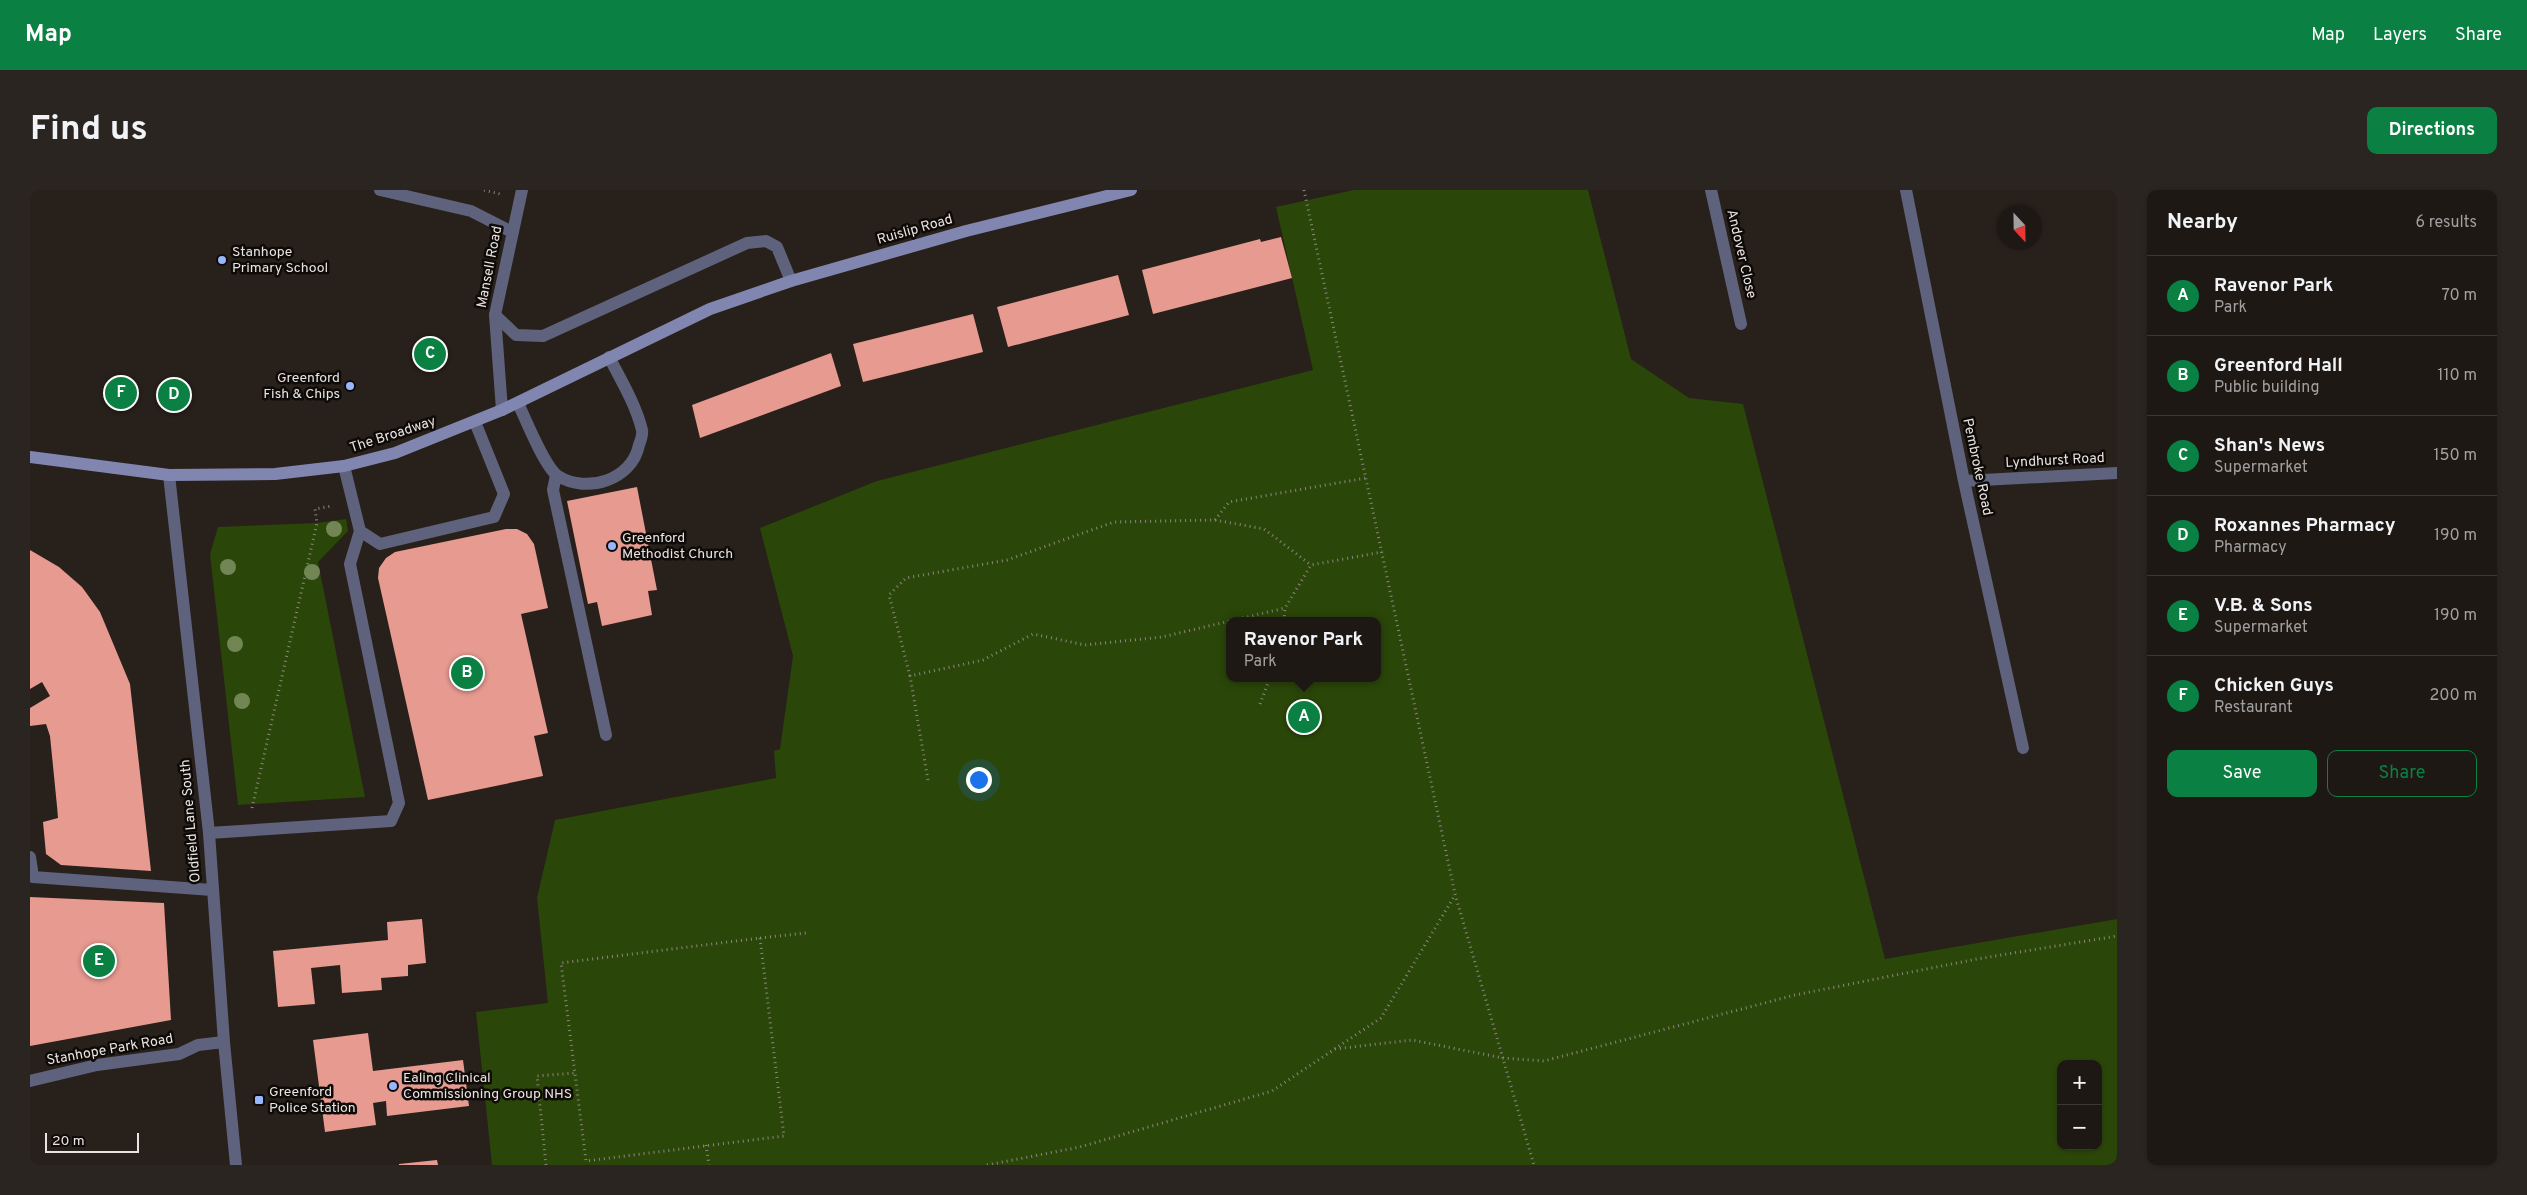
<!DOCTYPE html>
<html lang="en">
<head>
<meta charset="utf-8">
<style>
	body { margin:0; font-family:Overpass,sans-serif; background:#2b2522; color:#f1f3f6 }
	.controls { position:absolute; right:15px; bottom:15px; display:grid; overflow:hidden; border-radius:10px; box-shadow:0 1px 4px #0004 }
	.controls button { width:45px; height:45px; display:grid; place-items:center; padding:0; border:0; border-bottom:1px solid #3c3734; background:#1e1814; color:#f1f3f6; font:25px sans-serif }
	.compass { position:absolute; left:1967px; top:15px; width:45px; height:45px; border-radius:50%; background:#1e1814; box-shadow:0 1px 4px #0004; rotate:158deg }
	.scale { position:absolute; left:15px; bottom:12px; width:94px; box-sizing:border-box; padding-left:5px; border:2px solid #eae4e0; border-top:0; font-size:14px; line-height:18px; white-space:nowrap; color:#eae4e0; -webkit-text-stroke:4px #0e0a08; paint-order:stroke }
	.you { position:absolute; left:948px; top:589px; width:18px; height:18px; margin:-12px; border:4px solid #fff; border-radius:50%; background:#1a73e8; box-shadow:0 0 0 8px #1a73e833 }
	.badge { display:grid; place-items:center; width:32px; height:32px; border-radius:50%; background:#0b8043; color:#fff; font-size:16px; font-weight:700 }
	.pin { position:absolute; translate:-50% -50%; border:2px solid #fff; box-shadow:0 1px 5px #0006 }
	.popup { position:absolute; left:1196px; top:427px; width:155px; height:65px; box-sizing:border-box; display:grid; place-content:center; border-radius:10px; background:#1e1814; filter:drop-shadow(0 1px 4px #0005); font-size:16px; white-space:nowrap; color:#a1a0a0 }
	.popup b { font-size:19px; color:#f1f3f6 }
	.popup::after { content:''; position:absolute; left:50%; top:100%; margin-left:-10px; border:10px solid transparent; border-top-color:#1e1814 }
	.list { margin:0; padding:0; list-style:none }
	h2 { display:flex; justify-content:space-between; align-items:center; height:65px; margin:0; padding:0 20px; font-size:21px }
	h2 small { font-size:16px; font-weight:400; color:#a1a0a0 }
	.list li { display:grid; grid-template-columns:32px 1fr auto; gap:15px; align-items:center; box-sizing:border-box; height:80px; padding:0 20px; border-top:1px solid #3c3734 }
	.list b { display:block; font-size:19px; white-space:nowrap }
	.list p { margin:0; font-size:16px; white-space:nowrap; color:#a1a0a0 }
	.list em { font-size:16px; font-style:normal; color:#a1a0a0 }
	.actions { display:flex; gap:10px; padding:15px 20px }
	.actions a { flex:1; padding:11px 0; border:1px solid #0b8043; border-radius:10px; text-align:center; font-size:18px; color:#0b8043 }
	.actions .main { background:#0b8043; color:#fff }
	.map { position:relative; flex:none; width:2087px; height:975px; overflow:hidden; border-radius:10px }
	header { display:flex; align-items:center; gap:30px; box-sizing:border-box; height:70px; padding:0 25px; background:#0b8043; color:#fff }
	header strong { font-size:24px }
	nav { display:flex; gap:28px; margin-inline-start:auto; font-size:18px }
	.intro { display:flex; align-items:center; justify-content:space-between; box-sizing:border-box; height:120px; padding:0 30px }
	h1 { margin:0; font-size:35px }
	.button { padding:12px 22px; border-radius:10px; background:#0b8043; color:#fff; font-size:18px; font-weight:700 }
	main { display:flex; gap:30px; padding:0 30px }
	aside { flex:1; background:#1e1814; border-radius:10px; box-shadow:0 1px 4px #0004 }
	.map>svg:first-child { display:block }
	.green { fill:#2b4609; fill-rule:evenodd }
	.building { fill:#e69a90 }
	.lines { fill:none; stroke-linecap:round; stroke-linejoin:round }
	.path { stroke:#8c8580; stroke-width:3; stroke-dasharray:1 4; stroke-linecap:butt }
	.service { stroke:#5e627c; stroke-width:12 }
	.minor { stroke:#5e627c; stroke-width:12 }
	.tertiary { stroke:#5e627c; stroke-width:12 }
	.secondary { stroke:#8186b0; stroke-width:12 }
	.tree { fill:#718654 }
	.poi-dot { fill:#97b6fd; stroke:#0e0a08; stroke-width:2 }
	.labels { text-anchor:middle; dominant-baseline:central; stroke-width:5; stroke-linejoin:round; paint-order:stroke }
	.street-label { font-size:14px; fill:#eae4e0; stroke:#0e0a08 }
	.poi-label { font-size:14px; fill:#eae4e0; stroke:#0e0a08; text-anchor:start }
</style>
</head>
<body>
<header>
<strong>Map</strong>
<nav><a>Map</a><a>Layers</a><a>Share</a></nav>
</header>
<div class="intro"><h1>Find us</h1><a class="button">Directions</a></div>
<main>
<div class="map">
<svg width="2087" height="975" viewBox="0 0 2087 975">
	<rect width="100%" height="100%" fill="#28201a"/>
	<path class="green" d="M 1324,0 L 1558,0 L 1601,169 L 1659,208 L 1713,214 L 1855,769 L 2087,729 L 2087,975 L 462,975 L 446,822 L 518,813 L 507,708 L 525,630 L 746,588 L 744,561 L 750,559 L 763,466 L 730,338 L 847,291 L 1283,180 L 1246,17 ZM 1200,431 L 1348,431 L 1348,488 L 1200,488 ZM 2031,874 L 2068,874 L 2068,956 L 2031,956 Z
		M 316,329 L 318,341 L 288,372 L 335,607 L 208,615 L 180,364 L 188,337 L 287,333 Z"/>
	<path class="building" d="M 1251,47 L 1262,88 L 1123,124 L 1112,80 L 1230,49 L 1231,52 Z
		M 1088,85 L 1099,125 L 978,157 L 967,117 Z
		M 943,124 L 953,162 L 833,192 L 823,154 Z
		M 801,163 L 811,196 L 670,248 L 662,215 Z
		M 607,297 L 627,400 L 618,401 L 622,425 L 572,436 L 567,412 L 558,414 L 537,311 Z
		M 476,339 L 487,339 L 497,344 L 504,354 L 518,418 L 491,424 L 518,543 L 504,546 L 513,586 L 398,610 L 348,388 L 349,378 L 356,368 L 365,362 Z
		M 0,360 L 29,377 L 52,397 L 70,422 L 100,494 L 121,681 L 31,675 L 16,664 L 13,632 L 28,628 L 27,616 L 20,546 L 16,534 L 0,536 L 0,518 L 20,506 L 12,492 L 0,499 Z
		M 0,707 L 134,713 L 141,830 L 0,856 Z
		M 392,729 L 396,773 L 378,775 L 378,786 L 351,788 L 352,800 L 312,803 L 310,775 L 281,778 L 285,814 L 248,817 L 243,761 L 358,750 L 357,732 Z
		M 338,843 L 343,881 L 433,870 L 439,916 L 357,926 L 356,911 L 343,913 L 346,935 L 295,942 L 283,850 Z
		M 407,970 L 408,975 L 369,975 L 369,974 Z"/>
	<g class="lines">
		<path class="path" d="M 454,0 L 470,4
			M 1274,0 L 1425,704 L 1504,975
			M 1185,330 L 1199,312 L 1336,288
			M 1254,431 L 1255,418 L 1281,375 L 1352,362
			M 880,486 L 859,405 L 876,388 L 977,370 L 1084,332 L 1185,330 L 1234,339 L 1281,375
			M 1230,514 L 1240,488
			M 898,590 L 880,486 L 953,470 L 1003,444 L 1055,455 L 1132,447 L 1255,418
			M 222,618 L 287,333 L 285,319 L 302,316
			M 730,748 L 754,946 L 556,971 L 531,773 Z
			M 730,748 L 776,743
			M 1305,859 L 1382,850 L 1473,868 L 1514,871 L 1765,805 L 1947,769 L 2087,746
			M 676,955 L 679,975
			M 516,975 L 507,886 L 545,883
			M 957,975 L 1050,957 L 1242,901 L 1351,828 L 1425,705"/>
		<path class="service" d="M 350,0 L 441,21 L 482,42
			M 465,125 L 486,145 L 513,146 L 717,53 L 736,51 L 747,57 L 761,91
			M 488,213 C 495,228 515,278 528,286 C 557,304 602,290 609,255 C 611,250 613,245 612,240 C 606,215 591,190 579,167
			M 314,276 L 330,341 L 350,354 L 464,327 L 474,304 L 445,232
			M 526,285 L 523,300 L 576,545
			M 179,643 L 361,631 L 369,613 L 320,374 L 330,341
			M 0,667 L 3,687 L 182,700"/>
		<path class="minor" d="M 1681,0 L 1711,134
			M 1876,0 L 1934,291 L 1993,558
			M 472,220 L 465,125 L 492,0
			M 1934,291 L 2087,283
			M 0,891 L 67,875 L 149,864 L 168,855 L 194,852"/>
		<path class="tertiary" d="M 139,285 L 179,643 L 194,852 L 206,975"/>
		<path class="secondary" d="M 0,267 L 139,285 L 245,284 L 314,276 L 365,263 L 472,220 L 680,119 L 761,91 L 936,41 L 1101,0"/>
	</g>
	<g class="tree">
		<circle cx="304" cy="339" r="8"/>
		<circle cx="198" cy="377" r="8"/>
		<circle cx="282" cy="382" r="8"/>
		<circle cx="205" cy="454" r="8"/>
		<circle cx="212" cy="511" r="8"/>
	</g>
	<g class="poi-dot">
		<circle cx="192" cy="70" r="5"/>
		<circle cx="320" cy="196" r="5"/>
		<circle cx="582" cy="356" r="5"/>
		<circle cx="363" cy="896" r="5"/>
		<rect x="224" y="905" width="10" height="10" rx="2.5"/>
	</g>
	<g class="labels">
		<g class="street-label">
			<text transform="translate(885 40) rotate(-16)">Ruislip Road</text>
			<text transform="translate(1711 64) rotate(77)">Andover Close</text>
			<text transform="translate(460 77) rotate(-79)">Mansell Road</text>
			<text transform="translate(363 245) rotate(-18)">The Broadway</text>
			<text transform="translate(2025 271) rotate(-3)">Lyndhurst Road</text>
			<text transform="translate(1947 277) rotate(78)">Pembroke Road</text>
			<text transform="translate(161 631) rotate(-95)">Oldfield Lane South</text>
			<text transform="translate(80 860) rotate(-10)">Stanhope Park Road</text>
		</g>
		<g class="poi-label">
			<text x="202" y="62">Stanhope<tspan x="202" dy="16">Primary School</tspan></text>
			<text x="310" y="188" text-anchor="end">Greenford<tspan x="310" dy="16">Fish &amp; Chips</tspan></text>
			<text x="592" y="348">Greenford<tspan x="592" dy="16">Methodist Church</tspan></text>
			<text x="373" y="888">Ealing Clinical<tspan x="373" dy="16">Commissioning Group NHS</tspan></text>
			<text x="239" y="902">Greenford<tspan x="239" dy="16">Police Station</tspan></text>
		</g>
	</g>
</svg>
<div class="controls">
<button>+</button>
<button>−</button>
</div>
<svg class="compass" viewBox="-18 -18 36 36"><path d="M0-13l5 13h-10z" fill="#e53935"/><path d="M0 13l5-13h-10z" fill="#a1a0a0"/></svg>
<div class="scale">20 m</div>
<div class="you"></div>
<div class="pin badge" style="left:1274px;top:527px">A</div>
<div class="popup"><b>Ravenor Park</b>Park</div>
<div class="pin badge" style="left:437px;top:483px">B</div>
<div class="pin badge" style="left:400px;top:164px">C</div>
<div class="pin badge" style="left:144px;top:205px">D</div>
<div class="pin badge" style="left:69px;top:771px">E</div>
<div class="pin badge" style="left:91px;top:203px">F</div>
</div>
<aside>
<h2>Nearby<small>6 results</small></h2>
<ul class="list">
<li><span class="badge">A</span><div><b>Ravenor Park</b><p>Park</p></div><em>70 m</em></li>
<li><span class="badge">B</span><div><b>Greenford Hall</b><p>Public building</p></div><em>110 m</em></li>
<li><span class="badge">C</span><div><b>Shan's News</b><p>Supermarket</p></div><em>150 m</em></li>
<li><span class="badge">D</span><div><b>Roxannes Pharmacy</b><p>Pharmacy</p></div><em>190 m</em></li>
<li><span class="badge">E</span><div><b>V.B. &amp; Sons</b><p>Supermarket</p></div><em>190 m</em></li>
<li><span class="badge">F</span><div><b>Chicken Guys</b><p>Restaurant</p></div><em>200 m</em></li>
</ul>
<div class="actions"><a class="main">Save</a><a>Share</a></div>
</aside>
</main>
</body>
</html>
